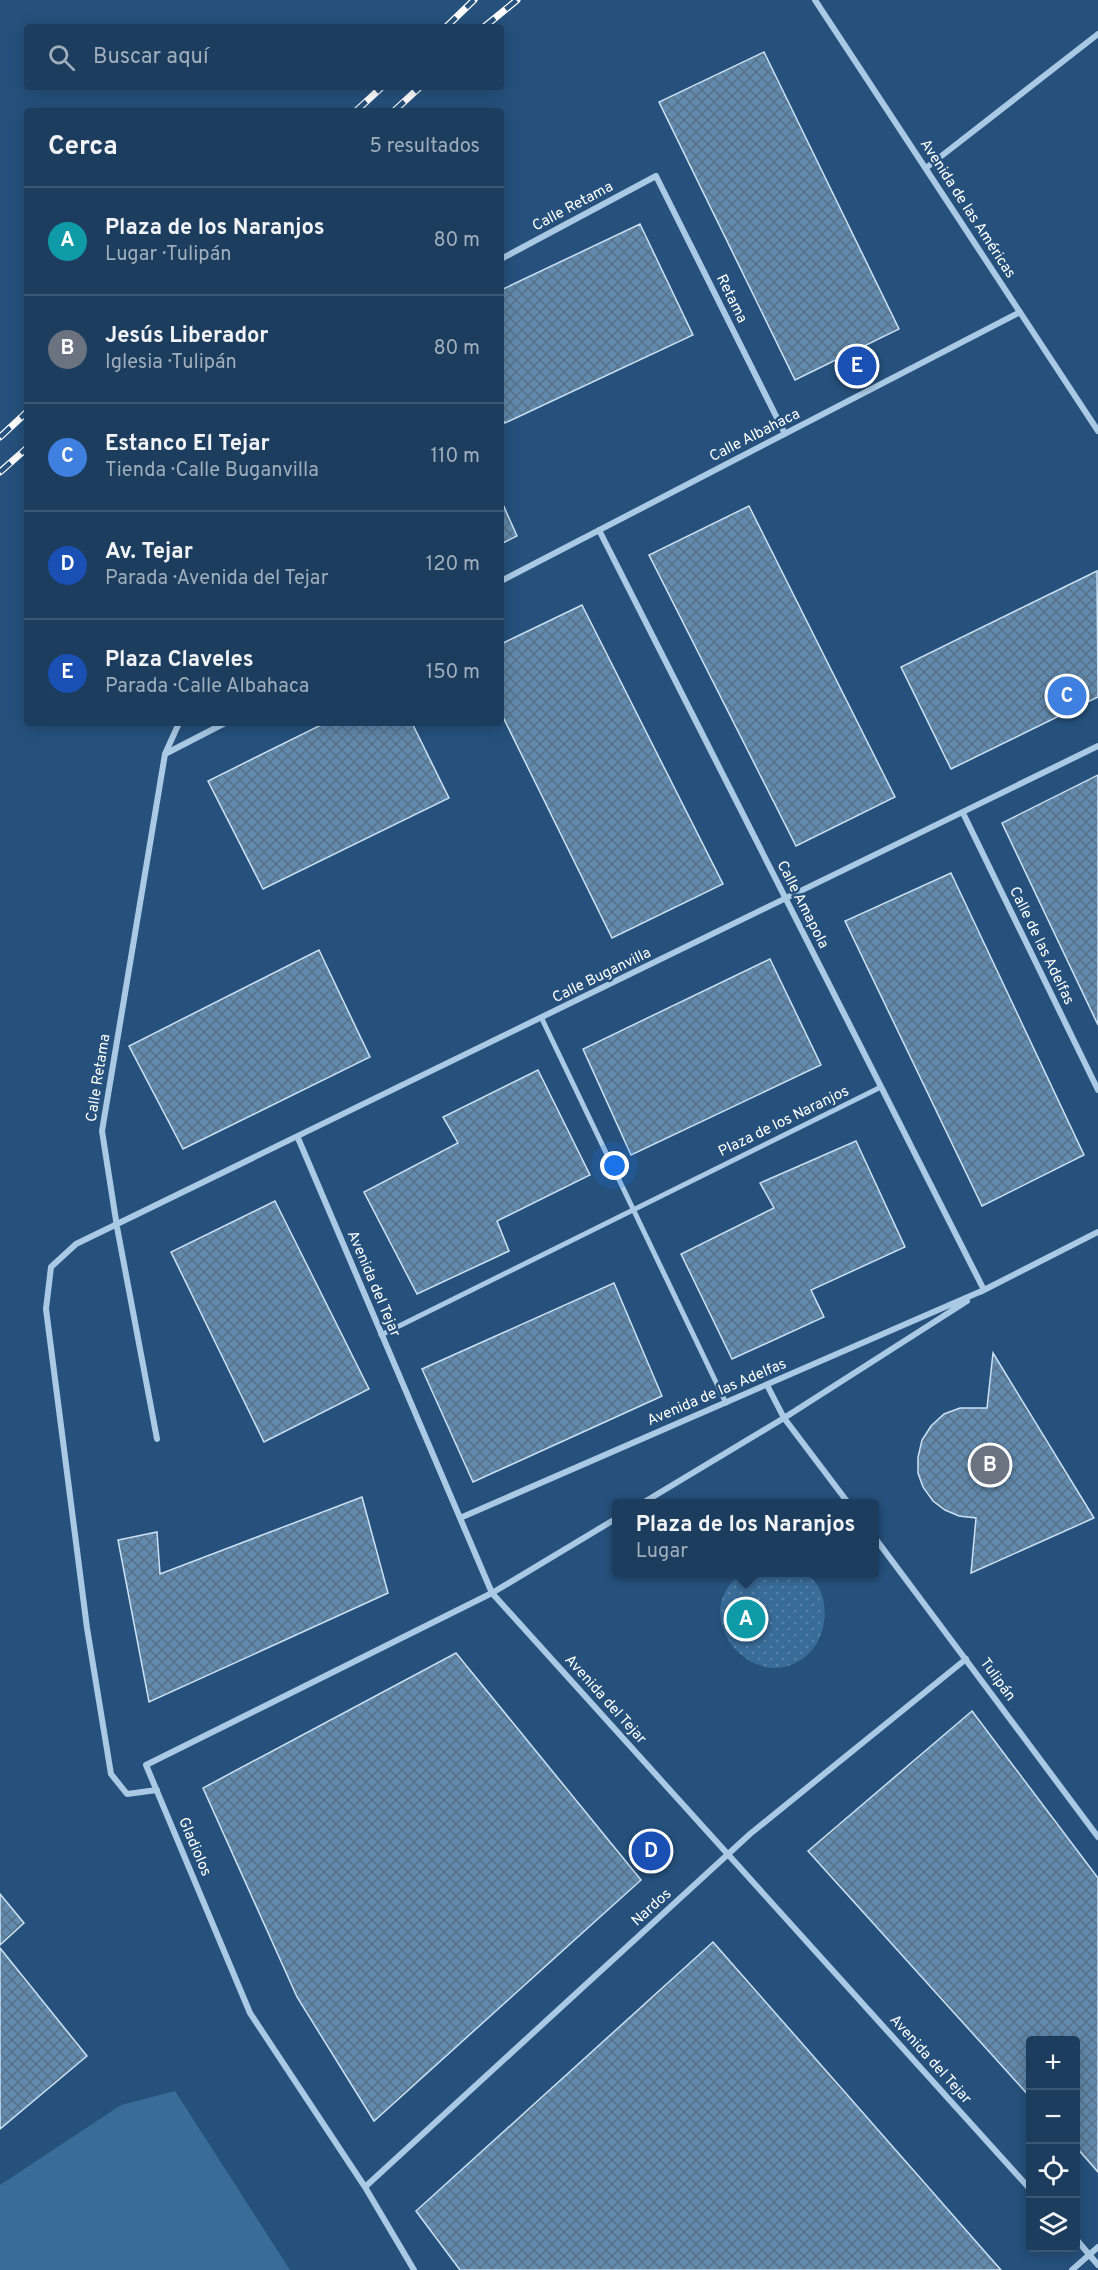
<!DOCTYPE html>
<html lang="es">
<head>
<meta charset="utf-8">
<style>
	body { margin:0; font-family:Overpass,sans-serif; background:#254463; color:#f1f3f6 }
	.controls { position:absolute; right:18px; bottom:18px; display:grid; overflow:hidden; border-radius:6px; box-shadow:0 3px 15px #0003 }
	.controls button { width:54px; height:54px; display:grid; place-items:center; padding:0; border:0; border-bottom:2px solid #3a5672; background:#1c3d5d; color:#f1f3f6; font:30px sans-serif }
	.you { position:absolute; left:615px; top:1166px; width:21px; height:21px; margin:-15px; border:4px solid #fff; border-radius:50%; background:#1a73e8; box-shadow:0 0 0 9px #1a73e833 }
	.badge { display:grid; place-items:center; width:39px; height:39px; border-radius:50%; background:#8c9099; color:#fff; font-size:20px; font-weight:700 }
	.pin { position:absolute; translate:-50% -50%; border:3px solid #fff; box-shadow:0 2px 6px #0006 }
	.popup { position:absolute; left:612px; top:1499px; width:267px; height:78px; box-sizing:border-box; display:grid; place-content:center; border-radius:6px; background:#1c3d5d; filter:drop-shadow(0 2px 4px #0005); font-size:20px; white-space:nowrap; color:#a0aebc }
	.popup b { font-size:22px; color:#f1f3f6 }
	.popup::after { content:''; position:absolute; left:50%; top:100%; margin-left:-12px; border:12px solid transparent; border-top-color:#1c3d5d }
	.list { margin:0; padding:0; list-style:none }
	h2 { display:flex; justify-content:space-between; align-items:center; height:78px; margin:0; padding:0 24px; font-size:26px }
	h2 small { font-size:20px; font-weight:400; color:#a0aebc }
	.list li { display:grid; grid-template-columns:39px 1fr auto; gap:18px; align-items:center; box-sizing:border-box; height:108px; padding:0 24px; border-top:2px solid #3a5672 }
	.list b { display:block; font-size:22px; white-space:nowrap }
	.list p { margin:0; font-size:20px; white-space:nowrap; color:#a0aebc }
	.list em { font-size:20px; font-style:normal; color:#a0aebc }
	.icon { flex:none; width:33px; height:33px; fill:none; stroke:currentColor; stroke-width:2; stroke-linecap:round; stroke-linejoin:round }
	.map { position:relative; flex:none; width:1098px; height:2270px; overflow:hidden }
	.search { position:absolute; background:#1c3d5d; box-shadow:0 3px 15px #0003; left:24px; top:24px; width:480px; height:66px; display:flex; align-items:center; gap:15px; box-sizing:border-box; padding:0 21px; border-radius:6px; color:#a0aebc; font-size:22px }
	.panel { position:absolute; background:#1c3d5d; box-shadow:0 3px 15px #0003; left:24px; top:108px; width:480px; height:618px; border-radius:6px }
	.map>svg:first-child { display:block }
	.green { fill:#396c99 }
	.park { fill:url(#park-dots) }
	.building { fill:url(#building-cross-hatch); stroke:#cce1f4; stroke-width:1.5 }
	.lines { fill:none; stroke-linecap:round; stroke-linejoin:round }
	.pedestrian { stroke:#a9c9e5; stroke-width:5 }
	.minor { stroke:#a9c9e5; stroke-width:6 }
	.rail-casing { stroke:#fff; stroke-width:7 }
	.rail { stroke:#25517c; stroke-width:4.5; stroke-dasharray:14; stroke-linecap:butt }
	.labels { text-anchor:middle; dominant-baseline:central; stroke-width:5; stroke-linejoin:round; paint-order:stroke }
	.street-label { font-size:15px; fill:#fff; stroke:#25517c }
</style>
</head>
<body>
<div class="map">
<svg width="1098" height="2270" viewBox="0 0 1098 2270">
	<defs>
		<pattern id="park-dots" width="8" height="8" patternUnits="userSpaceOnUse" patternTransform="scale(1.5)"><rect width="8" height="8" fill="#396c99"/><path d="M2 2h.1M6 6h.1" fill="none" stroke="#5782a8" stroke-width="1.8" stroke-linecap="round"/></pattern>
		<pattern id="building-cross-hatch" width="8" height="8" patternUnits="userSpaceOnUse" patternTransform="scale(1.5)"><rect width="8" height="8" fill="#618aaf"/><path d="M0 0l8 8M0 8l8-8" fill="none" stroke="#597187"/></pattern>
	</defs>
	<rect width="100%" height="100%" fill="#25517c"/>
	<path class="green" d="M 175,2091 L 290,2270 L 0,2270 L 0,2185 L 121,2105 Z"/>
	<path class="park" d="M 744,1572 C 757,1572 792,1568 803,1573 C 831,1585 829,1630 813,1649 C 762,1708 679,1615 744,1572 Z"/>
	<path class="building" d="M 764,52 L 899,329 L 795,380 L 659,102 Z
		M 640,224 L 693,335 L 505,423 L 501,416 L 501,290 Z
		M 501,500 L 517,536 L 501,544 Z
		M 749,506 L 895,797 L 796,846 L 649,555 Z
		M 1097,571 L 1098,697 L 951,769 L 901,667 Z
		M 582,605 L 723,884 L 612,938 L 501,713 L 501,644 Z
		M 325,723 L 412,723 L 449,798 L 263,889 L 208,781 Z
		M 1098,775 L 1098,1025 L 1002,823 Z
		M 951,873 L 1084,1155 L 982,1206 L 845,921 Z
		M 319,950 L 370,1057 L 183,1149 L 129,1046 Z
		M 770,959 L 821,1065 L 631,1155 L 583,1049 Z
		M 538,1070 L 590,1175 L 497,1221 L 509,1251 L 417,1294 L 364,1192 L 458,1143 L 443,1117 Z
		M 856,1141 L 905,1247 L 811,1290 L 824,1317 L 732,1359 L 681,1254 L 774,1208 L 760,1183 Z
		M 275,1201 L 369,1389 L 264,1442 L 171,1252 Z
		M 614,1283 L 662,1396 L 473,1482 L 422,1369 Z
		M 993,1353 L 1094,1518 L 971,1573 L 976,1518 L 959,1516 L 945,1510 L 933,1501 L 923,1487 L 918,1473 L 918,1457 L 922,1440 L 931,1426 L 944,1414 L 960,1408 L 987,1408 Z
		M 362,1497 L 388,1593 L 149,1702 L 118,1540 L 157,1532 L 160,1574 Z
		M 456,1653 L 641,1880 L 374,2121 L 297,1997 L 203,1788 Z
		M 972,1711 L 1098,1878 L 1098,2172 L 1076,2147 L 1076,2040 L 1030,2040 L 1030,2097 L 808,1851 Z
		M 0,1894 L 24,1923 L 0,1945 Z
		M 713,1942 L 1001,2270 L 460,2270 L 416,2211 Z
		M 0,1948 L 87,2056 L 0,2129 Z"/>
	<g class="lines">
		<path class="pedestrian" d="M 542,1019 L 726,1403
			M 381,1335 L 881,1087"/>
		<path class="minor" d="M 815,0 L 1098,431
			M 926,168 L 1098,34
			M 501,259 L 656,176 L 785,434
			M 501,581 L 1020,312
			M 165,754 L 225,723
			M 963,813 L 1098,1090
			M 298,1138 L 492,1593 L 1030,2189
			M 980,1292 L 1098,1232
			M 767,1385 L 784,1418 L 849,1504
			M 157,1439 L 117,1227 L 102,1131 L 165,754 L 179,723
			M 641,1504 L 784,1418 L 967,1301
			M 460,1518 L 984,1290 L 599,530
			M 875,1538 L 1098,1837
			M 157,1790 L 127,1794 L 111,1774 L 87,1628 L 46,1309 L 51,1267 L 76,1244 L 1098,746
			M 365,2187 L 750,1834 L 966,1659
			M 1076,2239 L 1098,2265
			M 414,2270 L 365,2187 L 250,2013 L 146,1765 L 492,1593 L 617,1518
			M 1072,2270 L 1098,2247"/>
		<g class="rail-casing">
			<path id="rail" d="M 446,27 L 474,0
				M 484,27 L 517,0
				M 356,111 L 382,87
				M 394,111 L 420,87
				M 0,437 L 27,412
				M 0,472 L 27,448"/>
		</g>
		<use href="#rail" class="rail"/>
	</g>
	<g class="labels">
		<g class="street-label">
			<text transform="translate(573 207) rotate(-28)">Calle Retama</text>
			<text transform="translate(967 209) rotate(57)">Avenida de las Américas</text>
			<text transform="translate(731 299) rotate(64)">Retama</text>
			<text transform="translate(755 436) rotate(-27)">Calle Albahaca</text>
			<text transform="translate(802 905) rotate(63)">Calle Amapola</text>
			<text transform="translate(1041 946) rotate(64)">Calle de las Adelfas</text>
			<text transform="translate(602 976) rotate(-26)">Calle Buganvilla</text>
			<text transform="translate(99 1078) rotate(-81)">Calle Retama</text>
			<text transform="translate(784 1122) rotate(-26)">Plaza de los Naranjos</text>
			<text transform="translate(373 1284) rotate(67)">Avenida del Tejar</text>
			<text transform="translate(717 1393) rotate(-23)">Avenida de las Adelfas</text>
			<text transform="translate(997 1680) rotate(54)">Tulipán</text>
			<text transform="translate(605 1700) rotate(48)">Avenida del Tejar</text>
			<text transform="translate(194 1847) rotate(67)">Gladiolos</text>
			<text transform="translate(652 1908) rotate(-42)">Nardos</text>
			<text transform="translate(930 2060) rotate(48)">Avenida del Tejar</text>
		</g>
	</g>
</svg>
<div class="controls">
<button>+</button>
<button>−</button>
<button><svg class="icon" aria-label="locate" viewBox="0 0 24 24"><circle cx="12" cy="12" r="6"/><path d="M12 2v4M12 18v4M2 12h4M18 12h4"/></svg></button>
<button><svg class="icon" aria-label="layers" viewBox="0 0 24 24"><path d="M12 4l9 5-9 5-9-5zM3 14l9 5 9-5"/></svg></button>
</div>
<div class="you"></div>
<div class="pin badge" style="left:746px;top:1619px;background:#0f9aa8">A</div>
<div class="popup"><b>Plaza de los Naranjos</b>Lugar</div>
<div class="pin badge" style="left:990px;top:1465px;background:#6b7280">B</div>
<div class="pin badge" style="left:1067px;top:696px;background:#3f7fe0">C</div>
<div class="pin badge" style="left:651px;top:1851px;background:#1a4fb4">D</div>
<div class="pin badge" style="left:857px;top:366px;background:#1a4fb4">E</div>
<div class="search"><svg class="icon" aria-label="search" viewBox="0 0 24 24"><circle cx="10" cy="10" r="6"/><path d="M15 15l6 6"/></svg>Buscar aquí</div>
<section class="panel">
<h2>Cerca<small>5 resultados</small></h2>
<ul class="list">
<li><span class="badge" style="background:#0f9aa8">A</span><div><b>Plaza de los Naranjos</b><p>Lugar · Tulipán</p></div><em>80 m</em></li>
<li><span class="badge" style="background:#6b7280">B</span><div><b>Jesús Liberador</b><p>Iglesia · Tulipán</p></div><em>80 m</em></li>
<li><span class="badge" style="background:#3f7fe0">C</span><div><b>Estanco El Tejar</b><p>Tienda · Calle Buganvilla</p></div><em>110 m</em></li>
<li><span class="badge" style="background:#1a4fb4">D</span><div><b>Av. Tejar</b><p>Parada · Avenida del Tejar</p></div><em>120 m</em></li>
<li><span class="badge" style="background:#1a4fb4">E</span><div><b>Plaza Claveles</b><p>Parada · Calle Albahaca</p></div><em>150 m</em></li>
</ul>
</section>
</div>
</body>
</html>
